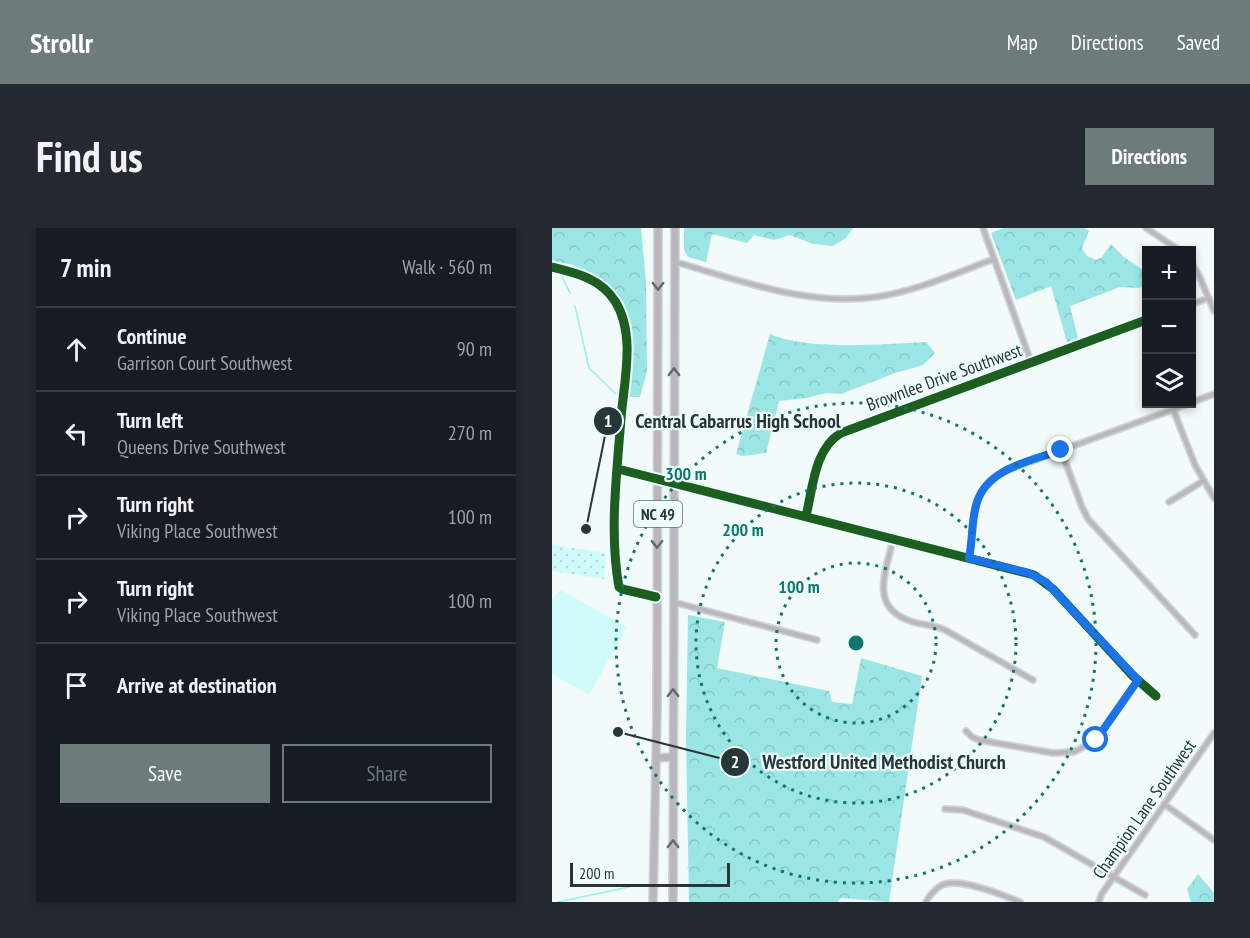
<!DOCTYPE html>
<html lang="en">
<head>
<meta charset="utf-8">
<style>
	body { margin:0; font-family:"PT Sans Narrow",sans-serif; background:#242831; color:#f1f3f6 }
	.controls { position:absolute; right:18px; top:18px; display:grid; overflow:hidden; border-radius:0px; box-shadow:0 3px 9px #0003 }
	.controls button { width:54px; height:54px; display:grid; place-items:center; padding:0; border:0; border-bottom:2px solid #363941; background:#171b24; color:#f1f3f6; font:30px sans-serif }
	.scale { position:absolute; left:18px; bottom:15px; width:160px; box-sizing:border-box; padding-left:6px; border:3px solid #273737; border-top:0; font-size:16px; line-height:21px; white-space:nowrap; color:#273737; -webkit-text-stroke:4px #eefefd; paint-order:stroke }
	.stop { position:absolute; width:18px; height:18px; margin:-14px; border:4px solid #1a73e8; border-radius:50%; background:#fff }
	.stop.end { background:#1a73e8; border-color:#fff; box-shadow:0 2px 6px #0008 }
	.list { margin:0; padding:0; list-style:none }
	h2 { display:flex; justify-content:space-between; align-items:center; height:78px; margin:0; padding:0 24px; font-size:26px }
	h2 small { font-size:20px; font-weight:400; color:#9ea1a6 }
	.list li { display:grid; grid-template-columns:39px 1fr auto; gap:18px; align-items:center; box-sizing:border-box; height:84px; padding:0 24px; border-top:2px solid #363941 }
	.list b { display:block; font-size:22px; white-space:nowrap }
	.list p { margin:0; font-size:20px; white-space:nowrap; color:#9ea1a6 }
	.list em { font-size:20px; font-style:normal; color:#9ea1a6 }
	.actions { display:flex; gap:12px; padding:18px 24px }
	.actions a { flex:1; padding:14px 0; border:2px solid #6e7b7b; border-radius:0px; text-align:center; font-size:21px; color:#6e7b7b }
	.actions .main { background:#6e7b7b; color:#fff }
	.icon { flex:none; width:33px; height:33px; fill:none; stroke:currentColor; stroke-width:2; stroke-linecap:round; stroke-linejoin:round }
	.map { position:relative; flex:none; width:662px; height:674px; overflow:hidden; border-radius:0px }
	header { display:flex; align-items:center; gap:36px; box-sizing:border-box; height:84px; padding:0 30px; background:#6e7b7b; color:#fff }
	header strong { font-size:28px }
	nav { display:flex; gap:33px; margin-inline-start:auto; font-size:21px }
	.intro { display:flex; align-items:center; justify-content:space-between; box-sizing:border-box; height:144px; padding:0 36px }
	h1 { margin:0; font-size:42px }
	.button { padding:15px 27px; border-radius:0px; background:#6e7b7b; color:#fff; font-size:21px; font-weight:700 }
	main { display:flex; gap:36px; padding:0 36px }
	aside { flex:1; background:#171b24; border-radius:0px; box-shadow:0 3px 9px #0003 }
	.map>svg:first-child { display:block }
	.grass { fill:#cffcfa }
	.forest { fill:url(#forest-crowns) }
	.park { fill:url(#park-dots) }
	.lines { fill:none; stroke-linecap:round; stroke-linejoin:round }
	.stream { stroke:#95f0ee; stroke-width:1.5 }
	.minor-casing { stroke:#ced6d6; stroke-width:8 }
	.trunk-casing { stroke:#ced6d6; stroke-width:10 }
	.minor { stroke:#bcb6bf; stroke-width:4.5 }
	.trunk { stroke:#b9b6be; stroke-width:7 }
	.cycleway-casing { stroke:#eefefd; stroke-width:13 }
	.cycleway { stroke:#1b5e20; stroke-width:9 }
	.oneway { stroke:#616a6d }
	.route { stroke:#1a73e8; stroke-width:8 }
	.ring { fill:none; stroke:#0f766e; stroke-width:3; stroke-dasharray:3 6 }
	.labels { text-anchor:middle; dominant-baseline:central; stroke-width:4.5; stroke-linejoin:round; paint-order:stroke }
	.shield { fill:#eefefd; stroke:#637372; stroke-width:1.5 }
	.shield-label { font-size:16px; font-weight:bold; fill:#273737 }
	.street-label { font-size:18px; fill:#273737; stroke:#eefefd }
	.centre { fill:#0f766e; stroke:#eefefd; stroke-width:3 }
	.ring-label { font-size:18px; text-anchor:middle; font-weight:bold; fill:#0f766e; stroke:#eefefd; stroke-width:4.5; stroke-linejoin:round; paint-order:stroke }
	.leader { fill:none; stroke:#273737; stroke-width:2 }
	.callout-dot { fill:#273737; stroke:#eefefd; stroke-width:2 }
	.mark-label { font-size:18px; text-anchor:middle; font-weight:bold; fill:#fff }
	.callout-label { font-size:20px; text-anchor:middle; font-weight:bold; fill:#273737; stroke:#eefefd; stroke-width:4.5; stroke-linejoin:round; paint-order:stroke }
</style>
</head>
<body>
<header>
<strong>Strollr</strong>
<nav><a>Map</a><a>Directions</a><a>Saved</a></nav>
</header>
<div class="intro"><h1>Find us</h1><a class="button">Directions</a></div>
<main>
<aside>
<h2>7 min<small>Walk · 560 m</small></h2>
<ul class="list">
<li><svg class="icon" aria-label="ahead" viewBox="0 0 24 24"><path d="M12 20V5M6 11l6-6 6 6"/></svg><div><b>Continue</b><p>Garrison Court Southwest</p></div><em>90 m</em></li>
<li><svg class="icon" aria-label="left" viewBox="0 0 24 24"><path d="M17 20v-9H6M10 6l-5 5 5 5"/></svg><div><b>Turn left</b><p>Queens Drive Southwest</p></div><em>270 m</em></li>
<li><svg class="icon" aria-label="right" viewBox="0 0 24 24"><path d="M7 20v-9h11M14 6l5 5-5 5"/></svg><div><b>Turn right</b><p>Viking Place Southwest</p></div><em>100 m</em></li>
<li><svg class="icon" aria-label="right" viewBox="0 0 24 24"><path d="M7 20v-9h11M14 6l5 5-5 5"/></svg><div><b>Turn right</b><p>Viking Place Southwest</p></div><em>100 m</em></li>
<li><svg class="icon" aria-label="arrive" viewBox="0 0 24 24"><path d="M6 21V4h12l-3 4 3 4H6"/></svg><div><b>Arrive at destination</b></div></li>
</ul>
<div class="actions"><a class="main">Save</a><a>Share</a></div>
</aside>
<div class="map">
<svg width="662" height="674" viewBox="0 0 662 674">
	<defs>
		<pattern id="forest-crowns" width="20" height="18" patternUnits="userSpaceOnUse" patternTransform="scale(1.5)"><rect width="20" height="18" fill="#9be6e4"/><path d="M2 6a3 3 0 1 1 6 0M12 15a3 3 0 1 1 6 0" fill="none" stroke="#86c6c4"/></pattern>
		<pattern id="park-dots" width="8" height="8" patternUnits="userSpaceOnUse" patternTransform="scale(1.5)"><rect width="8" height="8" fill="#cffcfa"/><path d="M2 2h.1M6 6h.1" fill="none" stroke="#b2d9d7" stroke-width="1.8" stroke-linecap="round"/></pattern>
	</defs>
	<rect width="100%" height="100%" fill="#f2fafa"/>
	<path class="grass" d="M 9,362 L 75,399 L 37,467 L 0,446 L 0,371 Z"/>
	<path class="forest" d="M 0,0 L 89,0 L 94,54 L 95,143 L 88,169 L 76,169 L 80,98 L 51,53 L 22,37 L 0,33 Z
		M 132,0 L 301,0 L 294,10 L 281,18 L 261,16 L 238,7 L 222,12 L 202,7 L 195,15 L 160,6 L 154,34 L 136,29 L 132,22 Z
		M 451,0 L 532,0 L 537,3 L 530,20 L 535,28 L 544,32 L 550,29 L 559,16 L 572,29 L 594,44 L 594,57 L 587,60 L 568,59 L 518,78 L 526,110 L 515,114 L 499,58 L 464,72 L 439,5 Z
		M 218,106 C 256,123 330,116 374,114 L 383,125 L 371,137 L 343,145 L 289,166 L 274,165 L 254,170 L 227,173 L 214,225 L 190,228 L 184,226 Z
		M 136,387 L 173,394 L 165,440 L 277,463 L 280,474 L 300,476 L 309,430 L 370,448 L 337,674 L 288,670 L 286,674 L 137,674 L 134,510 Z
		M 646,646 L 662,665 L 662,674 L 639,674 L 635,661 Z"/>
	<path class="park" d="M 0,317 L 55,325 L 52,351 L 0,343 Z"/>
	<g class="lines">
		<path class="stream" d="M 9,47 L 18,65
			M 23,78 L 37,140 L 64,166
			M 136,640 C 158,622 154,610 166,587
			M 6,674 L 86,657"/>
		<g class="minor-casing">
			<path id="minor" d="M 431,0 L 479,134
				M 594,0 L 627,22
				M 123,34 C 188,52 256,79 324,69 C 365,63 404,45 442,31
				M 640,35 L 649,52 L 662,83
				M 0,39 C 24,45 48,50 63,73 C 84,106 72,153 69,190 C 65,245 57,304 67,359 L 70,361 L 104,369
				M 640,76 L 657,70
				M 640,174 L 662,166
				M 621,181 L 643,237 L 662,270
				M 509,222 L 530,279 L 536,291 L 643,407
				M 66,241 L 482,347 L 501,361 L 580,447 L 604,468
				M 617,274 L 651,253
				M 254,288 C 261,260 262,221 289,205 L 594,92
				M 341,311 C 334,345 316,380 361,394 C 372,397 383,397 393,402 L 481,452
				M 417,330 C 425,289 414,262 458,241 L 636,176
				M 121,374 L 265,412
				M 414,503 L 420,509 L 427,512 L 501,525 L 522,524 L 544,512 L 586,452
				M 612,576 L 662,612
				M 393,581 L 411,582 L 492,609 L 593,667
				M 374,674 C 377,668 384,660 390,657 C 407,649 451,667 468,674
				M 547,674 L 549,667 L 662,505"/>
		</g>
		<g class="trunk-casing">
			<path id="trunk" d="M 104,530 L 121,529
				M 101,674 L 105,484 L 106,0
				M 121,674 L 123,0"/>
		</g>
		<use href="#minor" class="minor"/>
		<use href="#trunk" class="trunk"/>
		<g class="cycleway-casing">
			<path id="cycleway" d="M 0,39 C 24,45 48,50 63,73 C 84,106 72,153 69,190 C 65,245 57,304 67,359 L 70,361 L 104,369
				M 66,241 L 482,347 L 501,361 L 580,447 L 604,468
				M 254,288 C 261,260 262,221 289,205 L 594,92"/>
		</g>
		<use href="#cycleway" class="cycleway"/>
	</g>
	<defs><path id="oneway-chevron" d="M-2-3.5L2.5 0L-2 3.5" fill="none" stroke-width="1.6" stroke-linecap="round" stroke-linejoin="round" transform="scale(1.5)"/></defs>
	<g class="oneway">
		<use href="#oneway-chevron" transform="translate(106 58) rotate(90)"/>
		<use href="#oneway-chevron" transform="translate(122 144) rotate(-90)"/>
		<use href="#oneway-chevron" transform="translate(105 316) rotate(91)"/>
		<use href="#oneway-chevron" transform="translate(121 465) rotate(-90)"/>
		<use href="#oneway-chevron" transform="translate(121 616) rotate(-90)"/>
	</g>
	<g class="lines">
		<path class="route" d="M 509,222 C 479,233 436,240 425,274 C 419,292 421,312 417,330 L 477,345 L 494,354 L 586,452 L 544,512"/>
	</g>
	<g class="ring">
		<circle cx="304" cy="415" r="80"/>
		<circle cx="304" cy="415" r="160"/>
		<circle cx="304" cy="415" r="240"/>
	</g>
	<g class="labels">
		<rect class="shield" x="82" y="273" width="48" height="26" rx="4.5"/>
		<g class="shield-label">
			<text x="106" y="286">NC 49</text>
		</g>
		<g class="street-label">
			<text transform="translate(392 149) rotate(-20)">Brownlee Drive Southwest</text>
			<text transform="translate(592 581) rotate(-55)">Champion Lane Southwest</text>
		</g>
	</g>
	<circle cx="304" cy="415" r="9" class="centre"/>
	<g class="ring-label">
		<text x="134" y="252">300 m</text>
		<text x="191" y="308">200 m</text>
		<text x="247" y="365">100 m</text>
	</g>
	<path class="leader" d="M34 301L56 193M66 504L183 534"/>
	<g class="callout-dot">
		<circle cx="34" cy="301" r="6"/>
		<circle cx="66" cy="504" r="6"/>
		<circle cx="56" cy="193" r="15"/>
		<circle cx="183" cy="534" r="15"/>
	</g>
	<g class="mark-label">
		<text x="56" y="199">1</text>
		<text x="183" y="540">2</text>
	</g>
	<g class="callout-label">
		<text x="186" y="200">Central Cabarrus High School</text>
		<text x="332" y="541">Westford United Methodist Church</text>
	</g>
</svg>
<div class="controls">
<button>+</button>
<button>−</button>
<button><svg class="icon" aria-label="layers" viewBox="0 0 24 24"><path d="M12 4l9 5-9 5-9-5zM3 14l9 5 9-5"/></svg></button>
</div>
<div class="scale">200 m</div>
<div class="stop" style="left:544px;top:512px"></div>
<div class="stop end" style="left:509px;top:222px"></div>
</div>
</main>
</body>
</html>
